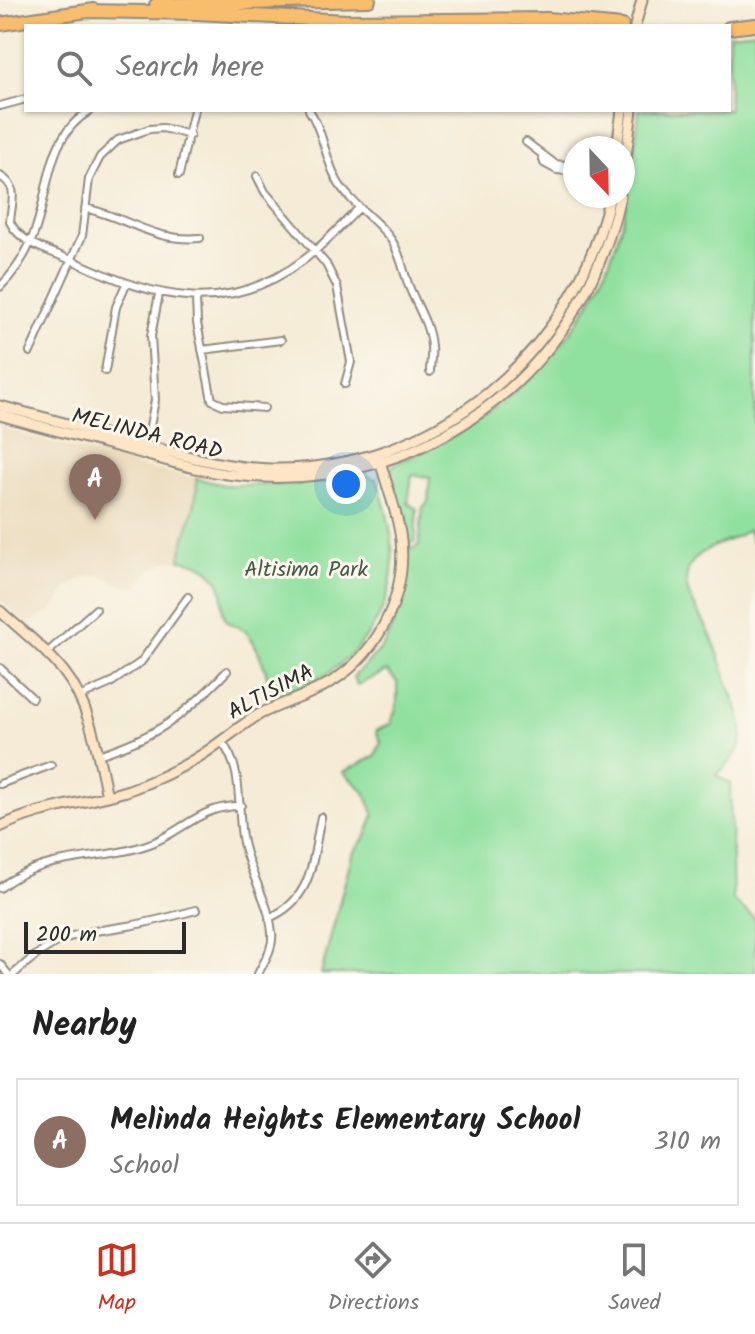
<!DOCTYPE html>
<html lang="en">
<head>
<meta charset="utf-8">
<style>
	body { margin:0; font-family:Kalam,sans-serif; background:#f6f6f6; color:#222 }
	.compass { position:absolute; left:563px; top:136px; width:72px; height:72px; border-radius:50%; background:#fff; box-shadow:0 2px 6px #0004; rotate:158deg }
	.scale { position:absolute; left:24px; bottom:20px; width:162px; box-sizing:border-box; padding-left:8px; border:4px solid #2b2b2b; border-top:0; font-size:22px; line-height:28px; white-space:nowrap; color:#2b2b2b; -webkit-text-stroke:6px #fbf7ec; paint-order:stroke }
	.you { position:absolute; left:346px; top:484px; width:28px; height:28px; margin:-20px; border:6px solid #fff; border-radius:50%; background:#1a73e8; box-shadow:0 0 0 12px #1a73e833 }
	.badge { display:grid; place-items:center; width:52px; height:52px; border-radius:50%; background:#c8321e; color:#fff; font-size:26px; font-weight:700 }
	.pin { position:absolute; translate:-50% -66px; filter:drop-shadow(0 2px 4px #0008) }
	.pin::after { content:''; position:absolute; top:42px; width:28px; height:24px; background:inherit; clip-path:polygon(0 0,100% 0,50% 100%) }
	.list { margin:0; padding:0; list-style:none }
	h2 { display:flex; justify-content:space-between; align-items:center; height:104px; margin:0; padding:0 32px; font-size:34px }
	h2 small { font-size:26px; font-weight:400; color:#767676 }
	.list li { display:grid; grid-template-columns:52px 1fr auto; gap:24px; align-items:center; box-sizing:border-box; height:128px; margin:0 16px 16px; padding:0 16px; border:2px solid #e0e0e0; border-radius:0px }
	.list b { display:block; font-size:30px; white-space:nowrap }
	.list p { margin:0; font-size:26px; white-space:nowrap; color:#767676 }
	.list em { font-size:26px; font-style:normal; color:#767676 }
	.icon { flex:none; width:44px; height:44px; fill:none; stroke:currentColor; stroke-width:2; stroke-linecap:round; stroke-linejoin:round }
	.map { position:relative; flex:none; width:755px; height:974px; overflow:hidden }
	.search { position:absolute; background:#fff; box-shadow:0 2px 6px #0004; left:24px; right:24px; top:24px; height:88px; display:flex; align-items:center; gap:20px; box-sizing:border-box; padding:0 28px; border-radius:0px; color:#767676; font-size:30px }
	.sheet { height:248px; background:#fff }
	nav { display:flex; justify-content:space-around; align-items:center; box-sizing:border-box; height:112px; border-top:2px solid #e0e0e0; background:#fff; font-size:22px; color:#767676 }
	nav a { display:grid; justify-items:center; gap:4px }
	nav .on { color:#c8321e }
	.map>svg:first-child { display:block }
	.built { fill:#ead9ba }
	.green { fill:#90e09f; stroke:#5e8665; stroke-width:2 }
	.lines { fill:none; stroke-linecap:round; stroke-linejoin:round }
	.street-casing { stroke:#908b80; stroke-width:10 }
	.secondary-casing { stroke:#908b80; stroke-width:13 }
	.highway-casing { stroke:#908b80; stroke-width:16 }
	.street { stroke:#fff; stroke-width:6 }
	.secondary { stroke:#fde5c5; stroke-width:9 }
	.highway { stroke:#f9be6d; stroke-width:12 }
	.labels { text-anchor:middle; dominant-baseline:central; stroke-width:6; stroke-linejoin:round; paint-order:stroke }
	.street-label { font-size:22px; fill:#2b2b2b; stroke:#fbf7ec }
	.park-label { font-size:22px; fill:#445848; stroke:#fbf7ec }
</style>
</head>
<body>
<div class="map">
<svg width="755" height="974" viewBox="0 0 755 974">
	<rect width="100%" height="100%" fill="#fbf7ec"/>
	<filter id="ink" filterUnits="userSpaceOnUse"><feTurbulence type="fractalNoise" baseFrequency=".0125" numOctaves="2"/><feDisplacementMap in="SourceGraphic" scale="16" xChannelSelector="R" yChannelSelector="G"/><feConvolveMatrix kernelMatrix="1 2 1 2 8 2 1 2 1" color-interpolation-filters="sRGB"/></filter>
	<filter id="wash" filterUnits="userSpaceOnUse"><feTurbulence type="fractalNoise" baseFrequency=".006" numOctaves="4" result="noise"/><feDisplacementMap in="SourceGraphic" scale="32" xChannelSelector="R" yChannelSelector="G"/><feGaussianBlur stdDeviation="1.8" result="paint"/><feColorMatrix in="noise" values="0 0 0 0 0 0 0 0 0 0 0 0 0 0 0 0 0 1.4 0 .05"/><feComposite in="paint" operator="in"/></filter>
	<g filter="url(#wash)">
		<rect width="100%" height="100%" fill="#f5ebd6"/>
		<path class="built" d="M 0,425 L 8,430 L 150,469 L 196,478 L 198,495 L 184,537 L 180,560 L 168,561 L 152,569 L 137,587 L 126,587 L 100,575 L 81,578 L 67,588 L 51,612 L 38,618 L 28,626 L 0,600 Z"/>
		<path class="green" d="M 755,31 L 755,537 L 751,540 L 748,530 C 731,543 703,545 691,564 C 677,588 697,606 706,626 C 716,644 722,664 728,683 C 743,723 755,744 716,775 L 730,783 L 733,900 L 755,919 L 755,974 L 321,974 L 352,855 L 367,834 L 374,815 L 365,792 L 343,772 L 375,756 L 381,742 L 376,731 L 392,723 L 391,719 C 399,710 397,694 397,682 L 387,671 L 357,685 L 353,677 C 365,665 380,653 387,638 C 400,612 408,581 408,551 L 419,545 L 423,507 L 428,502 L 430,477 L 412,475 L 408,503 L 417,509 L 415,541 L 409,545 L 390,474 L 393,465 C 495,424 581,350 616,243 C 630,199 634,155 639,110 L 729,110 L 729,34 Z
			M 366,473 L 369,477 L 377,479 C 383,500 391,523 392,545 C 399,622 343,678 274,698 C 267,677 260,645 244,630 C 239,625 231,625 227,621 C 220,612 224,601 222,591 C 218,572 198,561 180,560 C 183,532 200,506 196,478 L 224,485 L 295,485 L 326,482 Z"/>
	</g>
	<g filter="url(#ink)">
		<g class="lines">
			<g class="street-casing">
				<path id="street" d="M 0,106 L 26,99
					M 309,110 C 324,132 325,161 339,184 C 353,206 375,218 390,238 C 401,253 403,272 410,289 C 418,308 430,326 431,347 C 432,355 430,364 430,372
					M 526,142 L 555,164 L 575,166
					M 542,155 L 544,163 L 557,170 L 575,172
					M 179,175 L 194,110
					M 0,176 C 20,187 11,203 10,222 C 21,245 54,252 76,262 C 157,299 227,318 305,259 C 324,244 341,226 358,209
					M 257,176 L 265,192 L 326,264 L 337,286 L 351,362 L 345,384
					M 85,208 C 129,218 153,242 200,238
					M 0,287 C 19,268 32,245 39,218 C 50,178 50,134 91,110
					M 196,299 L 197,323 L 212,400 L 223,405 L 264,408
					M 202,350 L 281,340
					M 30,352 L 82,236 L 89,179 L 100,157 L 118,140 L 149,129 L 163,128 L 190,135
					M 105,371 L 116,307 L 126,284
					M 146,447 L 155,400 L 151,336 L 159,294
					M 47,653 L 96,609
					M 0,668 L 32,698
					M 79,697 L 109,684 L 141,662 L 188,597
					M 221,741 C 244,769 237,805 242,837 C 247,871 269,899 272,933 C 274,948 264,961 258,974
					M 98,755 C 158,736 184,716 227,671
					M 0,784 L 51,765
					M 0,888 C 45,851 100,863 152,843 C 173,835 190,819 211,811 C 220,807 231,807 241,805
					M 269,918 C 314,899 312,859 321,817
					M 0,964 L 8,974
					M 14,974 C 57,934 73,934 128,926 C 151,922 174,916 196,910"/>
			</g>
			<g class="secondary-casing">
				<path id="secondary" d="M 635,26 L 642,0
					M 617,148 L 622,110
					M 623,179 L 632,110
					M 0,406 C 47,418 94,431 140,444 C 183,455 226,468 271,469 C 434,472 575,353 610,196
					M 0,415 C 41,427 82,437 123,448 C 160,458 197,471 235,475 C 419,496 582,376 620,196
					M 0,611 C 22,631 46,649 64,672 C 91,706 98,755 107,796
					M 0,827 C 41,806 86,804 129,790 C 151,782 174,772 195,759 C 218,746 237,727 260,714 C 280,704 302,698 322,687 C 375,660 407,599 401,540 C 398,512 386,485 379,457"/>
			</g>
			<g class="highway-casing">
				<path id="highway" d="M 156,5 L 369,0
					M 88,11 L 196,13 L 347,21 L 548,19 L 622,26
					M 0,24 L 94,10
					M 729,28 L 755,25"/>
			</g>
			<use href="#street" class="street"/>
			<use href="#secondary" class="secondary"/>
			<use href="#highway" class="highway"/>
		</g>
	</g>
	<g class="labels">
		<g class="street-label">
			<text transform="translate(147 435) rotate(14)">MELINDA ROAD</text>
			<text transform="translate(271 693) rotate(-28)">ALTISIMA</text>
		</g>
		<g class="park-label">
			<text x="306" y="570">Altisima Park</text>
		</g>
	</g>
</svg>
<svg class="compass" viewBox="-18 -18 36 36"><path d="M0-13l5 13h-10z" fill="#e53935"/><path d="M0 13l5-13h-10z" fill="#767676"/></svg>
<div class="scale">200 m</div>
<div class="you"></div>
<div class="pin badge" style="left:95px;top:520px;background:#8d6e63">A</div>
<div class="search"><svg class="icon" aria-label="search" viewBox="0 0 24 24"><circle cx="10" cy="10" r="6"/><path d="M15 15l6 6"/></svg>Search here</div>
</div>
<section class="sheet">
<h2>Nearby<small></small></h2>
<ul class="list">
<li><span class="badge" style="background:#8d6e63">A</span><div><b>Melinda Heights Elementary School</b><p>School</p></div><em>310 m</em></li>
</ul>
</section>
<nav>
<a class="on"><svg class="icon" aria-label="map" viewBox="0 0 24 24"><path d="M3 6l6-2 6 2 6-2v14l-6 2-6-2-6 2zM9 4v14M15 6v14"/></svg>Map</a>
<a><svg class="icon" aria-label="directions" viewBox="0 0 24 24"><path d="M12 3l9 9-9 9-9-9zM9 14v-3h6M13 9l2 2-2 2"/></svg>Directions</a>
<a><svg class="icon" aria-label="saved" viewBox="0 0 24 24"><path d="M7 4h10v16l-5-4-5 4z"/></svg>Saved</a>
</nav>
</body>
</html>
